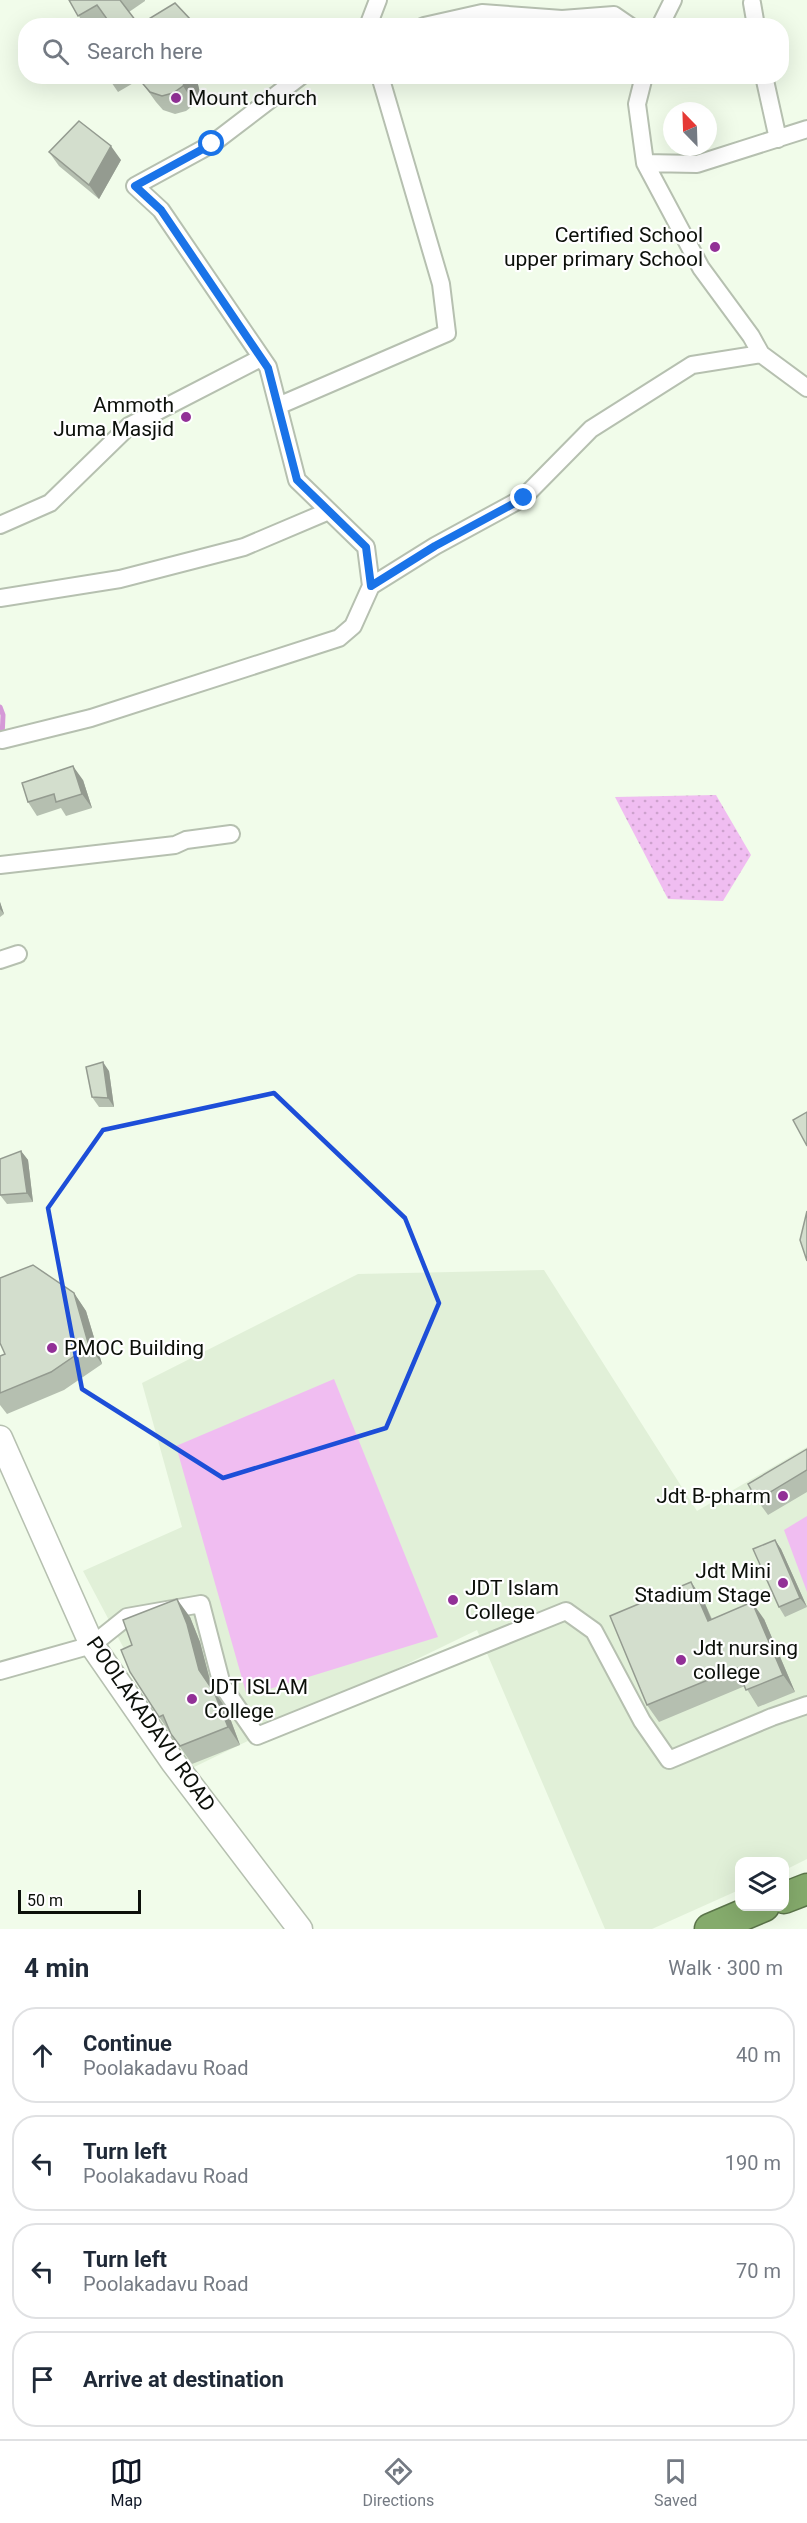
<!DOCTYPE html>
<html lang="en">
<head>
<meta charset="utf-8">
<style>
	body { margin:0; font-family:Roboto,sans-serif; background:#f6f6f7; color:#1f2937 }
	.controls { position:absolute; right:18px; bottom:18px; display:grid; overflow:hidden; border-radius:12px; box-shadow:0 6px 24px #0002 }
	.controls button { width:54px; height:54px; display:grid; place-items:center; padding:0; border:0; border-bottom:2px solid #e0e1e3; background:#fff; color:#1f2937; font:30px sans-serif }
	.compass { position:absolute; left:663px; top:102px; width:54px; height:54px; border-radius:50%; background:#fff; box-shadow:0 6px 24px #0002; rotate:337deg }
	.scale { position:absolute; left:18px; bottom:15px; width:123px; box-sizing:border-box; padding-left:6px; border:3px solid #0c100a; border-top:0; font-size:16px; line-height:21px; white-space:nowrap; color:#0c100a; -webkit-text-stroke:4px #fff; paint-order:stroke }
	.stop { position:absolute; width:18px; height:18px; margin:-14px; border:4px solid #1a73e8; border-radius:50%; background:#fff }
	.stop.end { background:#1a73e8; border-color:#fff; box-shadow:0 2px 6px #0008 }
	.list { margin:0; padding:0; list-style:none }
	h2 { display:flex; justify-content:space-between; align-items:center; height:78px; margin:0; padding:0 24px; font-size:26px }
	h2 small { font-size:20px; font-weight:400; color:#747a83 }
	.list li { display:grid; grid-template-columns:39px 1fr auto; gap:18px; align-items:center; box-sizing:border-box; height:96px; margin:0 12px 12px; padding:0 12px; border:2px solid #e0e1e3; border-radius:24px }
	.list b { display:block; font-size:22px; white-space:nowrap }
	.list p { margin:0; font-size:20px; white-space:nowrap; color:#747a83 }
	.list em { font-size:20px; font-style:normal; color:#747a83 }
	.icon { flex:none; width:33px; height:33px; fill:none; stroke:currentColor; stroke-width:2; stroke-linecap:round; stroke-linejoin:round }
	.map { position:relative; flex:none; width:807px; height:1929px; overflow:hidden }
	.search { position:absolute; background:#fff; box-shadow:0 6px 24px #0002; left:18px; right:18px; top:18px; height:66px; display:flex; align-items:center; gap:15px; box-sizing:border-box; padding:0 21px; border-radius:24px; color:#747a83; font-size:22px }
	.sheet { height:510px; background:#fff }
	nav { display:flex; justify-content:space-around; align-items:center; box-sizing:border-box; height:84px; border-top:2px solid #e0e1e3; background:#fff; font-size:16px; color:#747a83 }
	nav a { display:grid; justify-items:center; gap:3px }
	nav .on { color:#111827 }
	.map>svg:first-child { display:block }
	.built { fill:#e1f0d8 }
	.grass { fill:#f0bdf1 }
	.park { fill:url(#park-dots) }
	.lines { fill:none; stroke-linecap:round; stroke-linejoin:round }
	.stream { stroke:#d599d7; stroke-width:5 }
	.street-casing { stroke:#b6c0b0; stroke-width:20 }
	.secondary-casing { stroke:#b6c0b0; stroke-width:27 }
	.highway-casing { stroke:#5b754a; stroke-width:33 }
	.street { stroke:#fff; stroke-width:16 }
	.secondary { stroke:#fff; stroke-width:24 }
	.highway { stroke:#85ab6c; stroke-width:30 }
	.wall { fill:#b5bfb0 }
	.shaded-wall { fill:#949b90 }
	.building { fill:#d3decd; stroke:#949b90; stroke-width:1.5 }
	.route { stroke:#1a73e8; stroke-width:8 }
	.marked { fill:none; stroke:#1d4ed8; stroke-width:4.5; stroke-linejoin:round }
	.poi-dot { fill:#923097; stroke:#fff; stroke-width:2 }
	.labels { text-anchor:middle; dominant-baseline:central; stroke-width:4.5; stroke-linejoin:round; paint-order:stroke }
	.poi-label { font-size:21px; fill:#0c100a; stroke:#fff; text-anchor:start }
	.street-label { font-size:21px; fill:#0c100a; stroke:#fff }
</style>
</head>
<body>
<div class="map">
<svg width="807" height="1929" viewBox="0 0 807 1929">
	<defs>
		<pattern id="park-dots" width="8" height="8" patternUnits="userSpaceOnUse" patternTransform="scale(1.5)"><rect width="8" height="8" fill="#f0bdf1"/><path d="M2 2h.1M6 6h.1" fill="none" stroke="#cda1cd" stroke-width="1.8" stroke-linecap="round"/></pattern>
	</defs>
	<rect width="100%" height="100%" fill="#f1fcea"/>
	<path class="built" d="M 544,1270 L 697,1511 L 807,1447 L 807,1859 L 785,1870 L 784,1862 L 740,1862 L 739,1890 L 652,1929 L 605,1929 L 477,1630 L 188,1770 L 83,1571 L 182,1527 L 142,1383 L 358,1274 Z"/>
	<path class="grass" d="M 334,1379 L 438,1637 L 247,1696 L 176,1446 Z
		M 807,1516 L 807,1592 L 784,1530 Z"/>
	<path class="park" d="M 716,795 L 751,855 L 723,901 L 668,899 L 615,797 Z"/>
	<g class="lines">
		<path class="stream" d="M 0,707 L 3,715 L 2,738"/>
		<g class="street-casing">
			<path id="street" d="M 752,3 L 756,26
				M 368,26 L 378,0
				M 424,26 L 482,13 L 562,19 L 614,15 L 630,26
				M 660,26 L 673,0
				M 301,76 L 212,144 L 135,186 L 161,210 L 268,367 L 297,480 L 366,547 L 371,586 L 435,546 L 523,498 L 591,429 L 692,365 L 761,354
				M 644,76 L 637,104 L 645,163 L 701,268 L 751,336 L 761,354 L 807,388
				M 764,76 L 778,139
				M 645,163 L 697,164 L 807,129
				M 278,406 L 447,333 L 441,284 L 380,76
				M 0,525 L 50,503 L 129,426 L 261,358
				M 0,598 L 120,579 L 244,547 L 329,511
				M 2,740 L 91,718 L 339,638 L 353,626 L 371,586
				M 0,865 L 175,845 L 186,840 L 231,834
				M 0,960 L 18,954
				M 0,1671 L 92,1645 L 127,1617 L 201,1604 L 222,1685 L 257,1736 L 566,1611 L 594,1631 L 642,1721 L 669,1760 L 772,1717 L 807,1705"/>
		</g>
		<g class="secondary-casing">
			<path id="secondary" d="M 0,1438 L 92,1645 L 173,1762 L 300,1929"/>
		</g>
		<g class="highway-casing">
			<path id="highway" d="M 784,1898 L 807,1889
				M 710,1929 L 764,1906"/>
		</g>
		<use href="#street" class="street"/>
		<use href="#secondary" class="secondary"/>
		<use href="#highway" class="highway"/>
	</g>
	<path class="wall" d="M 69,0 L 145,0 L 145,1 L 129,12 L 139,25 L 190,19 L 194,26 L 111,26 L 109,23 L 106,26 L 85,26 Z
		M 107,76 L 196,76 L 200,93 L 195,104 L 186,111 L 175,114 L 163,110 L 156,102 L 143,84 L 142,78 L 118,92 Z
		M 49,152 L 121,160 L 99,199 L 59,166 Z
		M 83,780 L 92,808 L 66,816 L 61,808 L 37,816 L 28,802 Z
		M 0,902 L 4,914 L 0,917 Z
		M 109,1071 L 114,1107 L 99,1107 L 92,1097 Z
		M 21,1151 L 28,1160 L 33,1202 L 7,1204 L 0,1195 Z
		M 74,1293 L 86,1311 L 102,1364 L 64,1390 L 7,1414 L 0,1405 L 0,1356 L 5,1354 Z
		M 807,1449 L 807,1492 L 768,1515 L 757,1500 Z
		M 775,1540 L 781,1549 L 807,1607 L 785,1617 L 779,1607 Z
		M 703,1599 L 712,1619 L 764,1619 L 795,1692 L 758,1707 L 745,1686 L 659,1722 L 647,1705 Z
		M 190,1617 L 200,1642 L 212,1688 L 227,1710 L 240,1745 L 192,1764 L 159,1717 L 132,1645 Z"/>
	<path class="shaded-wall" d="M 187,76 L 196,76 L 200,93 L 195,104 L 183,86 Z
		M 111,146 L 121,160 L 99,199 L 89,185 Z
		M 73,766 L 83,780 L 92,808 L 82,794 Z
		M 0,902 L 4,914 L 0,909 Z
		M 103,1062 L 109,1071 L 114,1107 L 108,1098 Z
		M 21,1151 L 28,1160 L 33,1202 L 27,1193 Z
		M 74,1293 L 86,1311 L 102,1364 L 89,1346 Z
		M 775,1540 L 781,1549 L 807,1607 L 800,1598 Z
		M 691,1582 L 703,1599 L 719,1638 L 708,1621 Z
		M 177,1599 L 190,1617 L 200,1642 L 212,1688 L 227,1710 L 240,1745 L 228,1727 L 199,1670 Z
		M 752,1602 L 764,1619 L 795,1692 L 783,1675 Z"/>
	<path class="building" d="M 69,0 L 120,0 L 139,25 L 175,3 L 190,19 L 180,26 L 112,26 L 97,5 L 78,16 Z
		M 141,76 L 187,76 L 183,86 L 173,93 L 162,96 L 150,92 L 143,84 Z
		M 79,121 L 111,146 L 89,185 L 49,152 Z
		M 73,766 L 82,794 L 56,802 L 54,794 L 28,802 L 22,783 Z
		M 103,1062 L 108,1098 L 92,1097 L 86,1067 Z
		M 807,1112 L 807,1146 L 793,1120 Z
		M 21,1151 L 27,1193 L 0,1195 L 0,1159 Z
		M 807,1211 L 807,1261 L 800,1240 Z
		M 33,1265 L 74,1293 L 89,1346 L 51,1372 L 0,1393 L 0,1356 L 5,1354 L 0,1343 L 0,1278 Z
		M 807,1449 L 807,1470 L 757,1500 L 748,1484 Z
		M 775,1540 L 800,1598 L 779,1607 L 753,1549 Z
		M 691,1582 L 708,1621 L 752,1602 L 783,1675 L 746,1690 L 737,1668 L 647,1705 L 610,1616 Z
		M 177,1599 L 187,1624 L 199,1670 L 214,1692 L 228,1727 L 180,1746 L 171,1734 L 163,1715 L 159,1717 L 130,1672 L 121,1650 L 132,1645 L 123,1620 Z"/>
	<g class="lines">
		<path class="route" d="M 212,144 L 135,186 L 161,210 L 268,368 L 297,480 L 366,547 L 371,586 L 435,546 L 524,498"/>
	</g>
	<path class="marked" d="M 274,1093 L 405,1218 L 439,1303 L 386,1428 L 223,1478 L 82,1389 L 48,1208 L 103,1130 Z"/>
	<g class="poi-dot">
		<circle cx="176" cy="98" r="6"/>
		<circle cx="715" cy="247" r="6"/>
		<circle cx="186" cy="417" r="6"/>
		<circle cx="52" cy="1348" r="6"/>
		<circle cx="783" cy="1496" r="6"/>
		<circle cx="783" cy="1583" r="6"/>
		<circle cx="453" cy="1600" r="6"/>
		<circle cx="681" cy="1660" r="6"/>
		<circle cx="192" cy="1699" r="6"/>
	</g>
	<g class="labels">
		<g class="poi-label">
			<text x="188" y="98">Mount church</text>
			<text x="703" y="235" text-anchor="end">Certified School<tspan x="703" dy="24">upper primary School</tspan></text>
			<text x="174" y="405" text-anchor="end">Ammoth<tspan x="174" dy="24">Juma Masjid</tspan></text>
			<text x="64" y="1348">PMOC Building</text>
			<text x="771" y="1496" text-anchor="end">Jdt B-pharm</text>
			<text x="771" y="1571" text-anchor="end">Jdt Mini<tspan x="771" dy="24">Stadium Stage</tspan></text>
			<text x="465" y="1588">JDT Islam<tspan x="465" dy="24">College</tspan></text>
			<text x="693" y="1648">Jdt nursing<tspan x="693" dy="24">college</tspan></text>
			<text x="204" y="1687">JDT ISLAM<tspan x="204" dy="24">College</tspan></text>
		</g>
		<g class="street-label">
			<text transform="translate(151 1724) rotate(55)">POOLAKADAVU ROAD</text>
		</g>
	</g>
</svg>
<div class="controls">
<button><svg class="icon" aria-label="layers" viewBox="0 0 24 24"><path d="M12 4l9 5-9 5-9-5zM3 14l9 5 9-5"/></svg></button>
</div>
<svg class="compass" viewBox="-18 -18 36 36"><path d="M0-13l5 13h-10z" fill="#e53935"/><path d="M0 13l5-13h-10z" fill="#747a83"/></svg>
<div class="scale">50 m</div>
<div class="stop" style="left:212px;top:144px"></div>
<div class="stop end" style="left:524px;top:498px"></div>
<div class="search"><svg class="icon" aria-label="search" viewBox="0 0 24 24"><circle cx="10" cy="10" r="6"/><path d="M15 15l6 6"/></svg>Search here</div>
</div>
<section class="sheet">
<h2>4 min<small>Walk · 300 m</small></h2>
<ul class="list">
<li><svg class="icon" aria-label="ahead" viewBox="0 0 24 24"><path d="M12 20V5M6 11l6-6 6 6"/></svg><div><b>Continue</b><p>Poolakadavu Road</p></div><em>40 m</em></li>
<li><svg class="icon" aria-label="left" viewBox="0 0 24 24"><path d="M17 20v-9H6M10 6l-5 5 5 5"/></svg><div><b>Turn left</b><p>Poolakadavu Road</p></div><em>190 m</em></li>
<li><svg class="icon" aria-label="left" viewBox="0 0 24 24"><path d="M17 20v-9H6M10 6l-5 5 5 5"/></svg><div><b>Turn left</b><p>Poolakadavu Road</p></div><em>70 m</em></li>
<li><svg class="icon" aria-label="arrive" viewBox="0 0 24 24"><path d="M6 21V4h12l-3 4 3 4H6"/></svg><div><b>Arrive at destination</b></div></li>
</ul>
</section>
<nav>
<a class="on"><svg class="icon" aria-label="map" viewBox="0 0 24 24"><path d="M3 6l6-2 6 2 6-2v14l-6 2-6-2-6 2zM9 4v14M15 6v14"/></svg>Map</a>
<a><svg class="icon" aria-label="directions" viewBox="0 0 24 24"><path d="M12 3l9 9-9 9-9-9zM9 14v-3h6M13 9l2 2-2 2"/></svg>Directions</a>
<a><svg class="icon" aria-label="saved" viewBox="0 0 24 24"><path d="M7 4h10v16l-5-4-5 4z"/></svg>Saved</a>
</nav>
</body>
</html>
